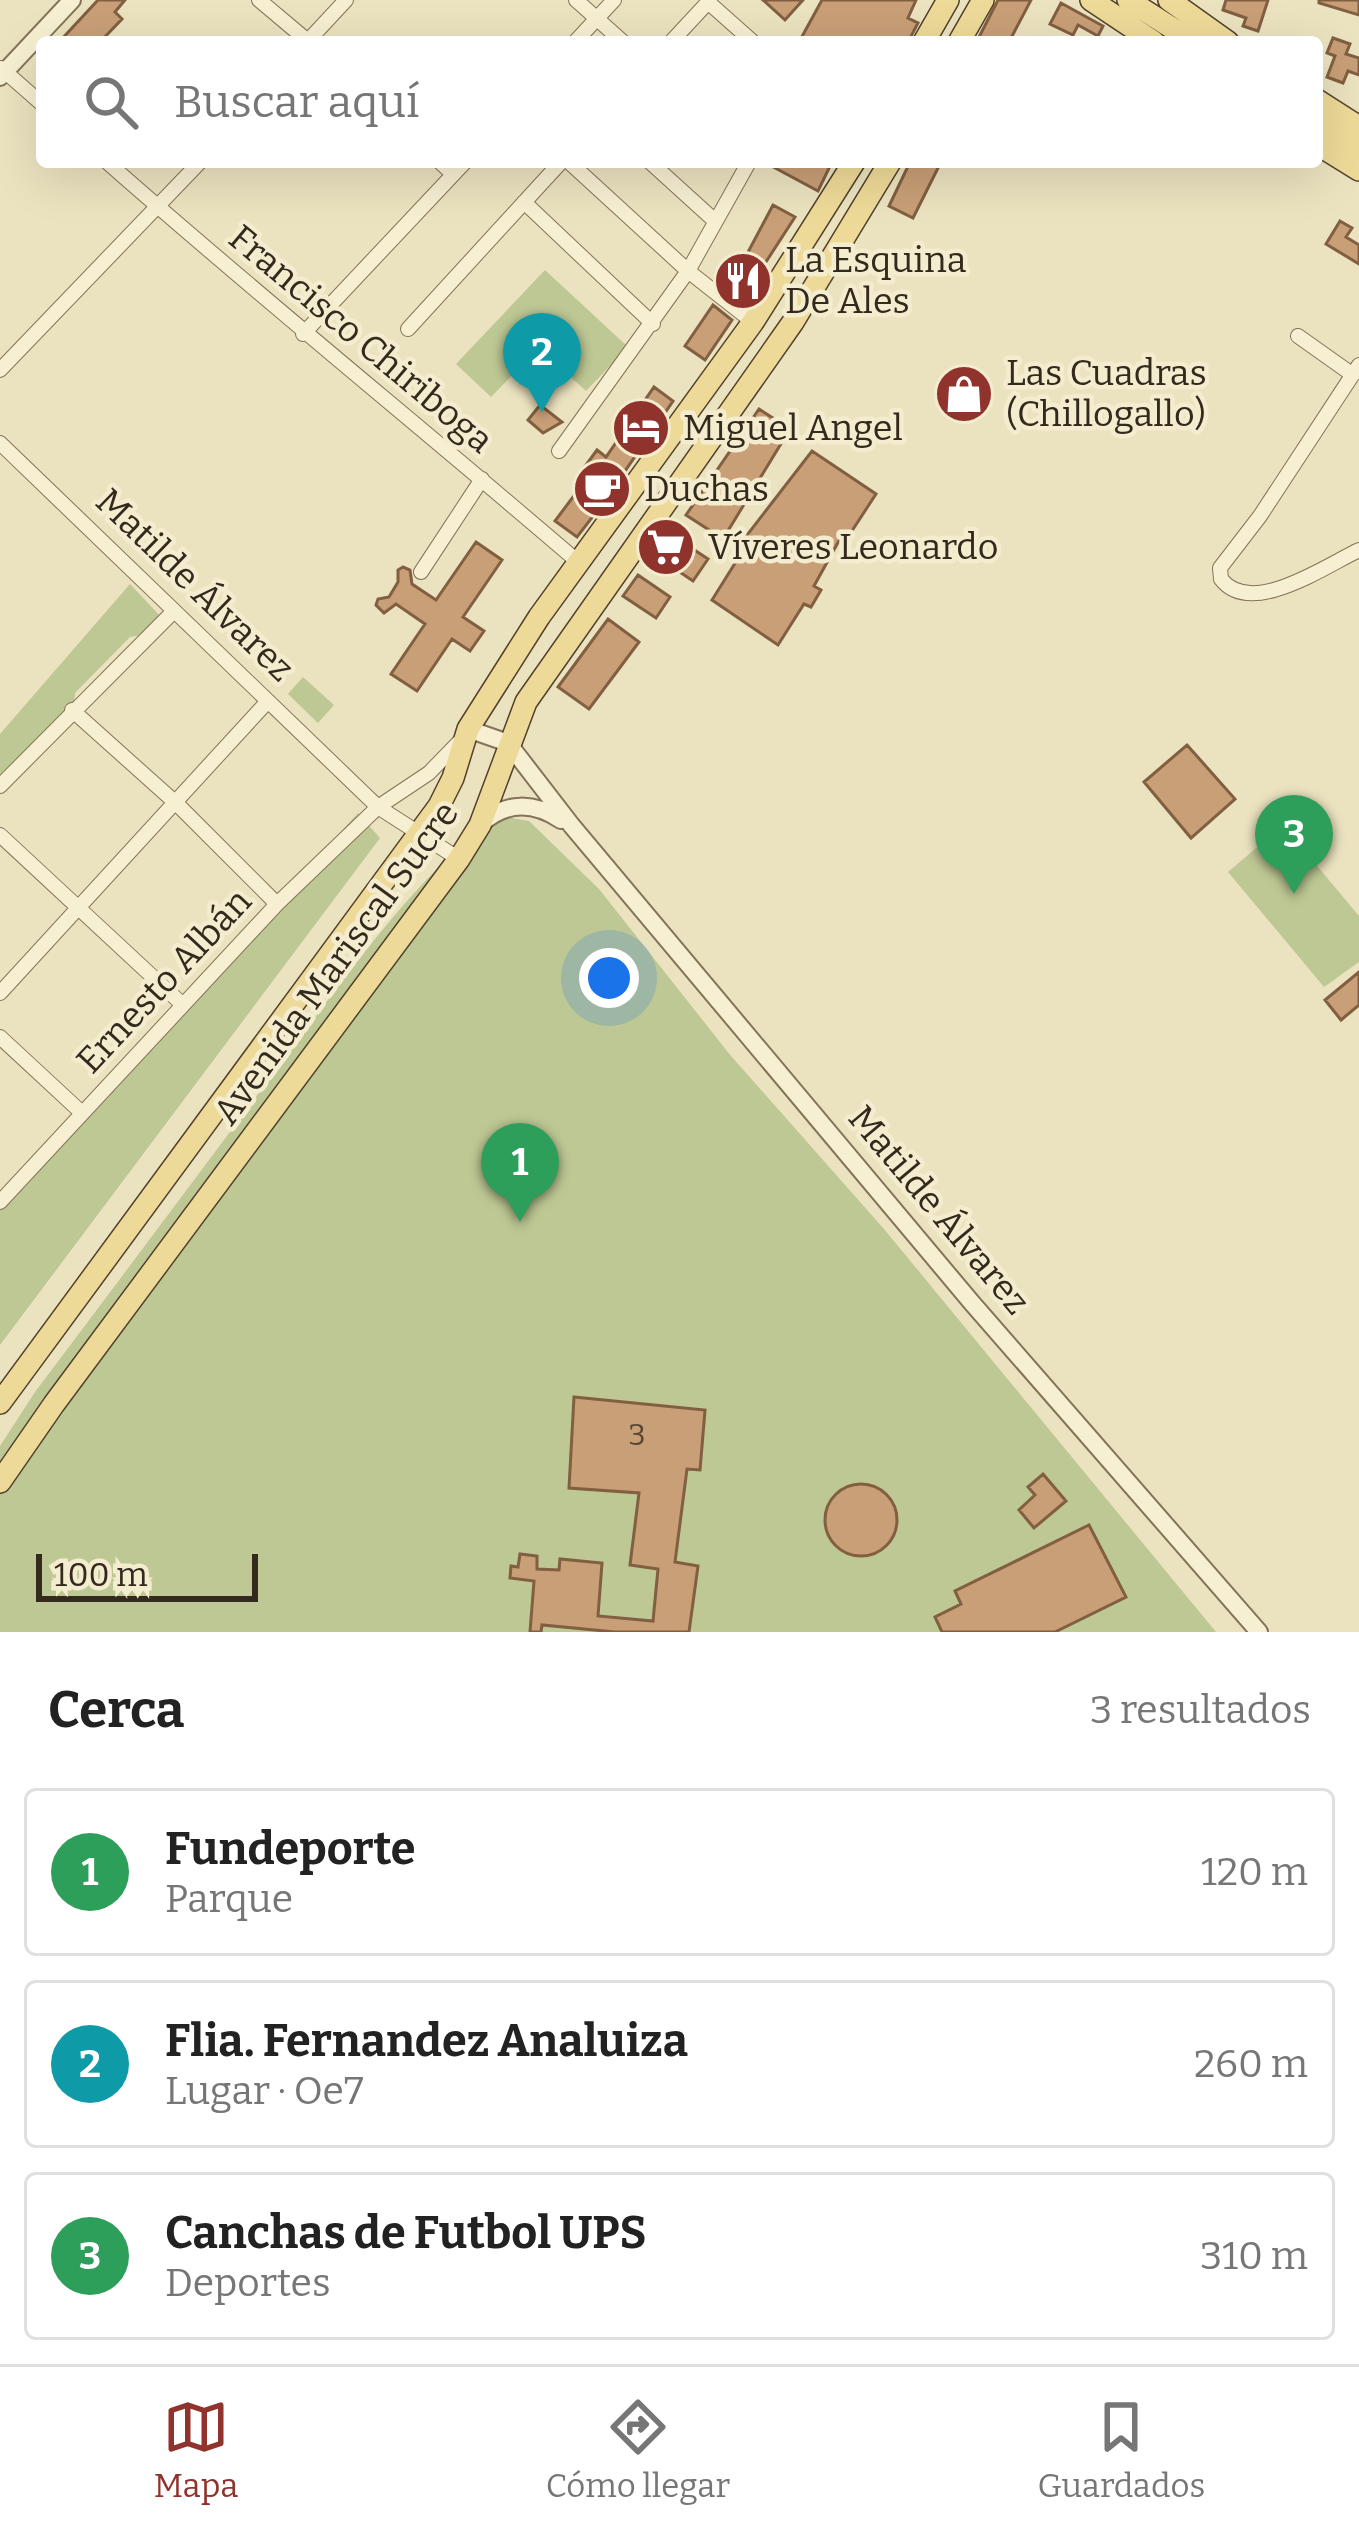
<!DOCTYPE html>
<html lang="es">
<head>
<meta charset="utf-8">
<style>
	body { margin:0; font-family:Bitter,serif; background:#f2f2f2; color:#222 }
	.scale { position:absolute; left:36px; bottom:30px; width:222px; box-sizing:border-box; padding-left:12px; border:6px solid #33291c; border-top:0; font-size:33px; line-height:42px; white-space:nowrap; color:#33291c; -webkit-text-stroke:9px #f3ecce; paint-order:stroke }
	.you { position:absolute; left:609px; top:978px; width:42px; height:42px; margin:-30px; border:9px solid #fff; border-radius:50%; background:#1a73e8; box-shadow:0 0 0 18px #1a73e833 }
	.badge { display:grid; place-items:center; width:78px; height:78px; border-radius:50%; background:#8f332c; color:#fff; font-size:39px; font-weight:700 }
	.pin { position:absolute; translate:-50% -99px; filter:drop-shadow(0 3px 6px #0008) }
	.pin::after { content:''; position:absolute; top:63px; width:42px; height:36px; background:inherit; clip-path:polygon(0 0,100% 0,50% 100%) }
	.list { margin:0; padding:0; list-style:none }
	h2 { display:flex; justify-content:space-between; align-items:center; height:156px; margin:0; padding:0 48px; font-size:51px }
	h2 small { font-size:39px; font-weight:400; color:#767676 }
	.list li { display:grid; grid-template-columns:78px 1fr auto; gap:36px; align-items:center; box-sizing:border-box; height:168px; margin:0 24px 24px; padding:0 24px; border:3px solid #e0e0e0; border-radius:12px }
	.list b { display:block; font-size:45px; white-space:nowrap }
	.list p { margin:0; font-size:39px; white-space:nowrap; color:#767676 }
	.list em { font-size:39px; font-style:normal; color:#767676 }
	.icon { flex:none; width:66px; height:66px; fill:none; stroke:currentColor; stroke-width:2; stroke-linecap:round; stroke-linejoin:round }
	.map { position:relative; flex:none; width:1359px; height:1632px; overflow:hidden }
	.search { position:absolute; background:#fff; box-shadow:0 12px 48px #0002; left:36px; right:36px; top:36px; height:132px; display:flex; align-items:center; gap:30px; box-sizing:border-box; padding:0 42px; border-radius:12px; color:#767676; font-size:45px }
	.sheet { height:732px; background:#fff }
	nav { display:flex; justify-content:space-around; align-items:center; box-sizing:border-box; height:168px; border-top:3px solid #e0e0e0; background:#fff; font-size:33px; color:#767676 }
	nav a { display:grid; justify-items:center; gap:6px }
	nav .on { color:#8f332c }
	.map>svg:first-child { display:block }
	.green { fill:#bec894 }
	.building { fill:#c89f77; stroke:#815f40; stroke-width:3 }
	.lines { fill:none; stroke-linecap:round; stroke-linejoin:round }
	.minor-casing { stroke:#837359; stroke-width:16 }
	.tertiary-casing { stroke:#837359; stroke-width:20 }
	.primary-casing { stroke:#51412d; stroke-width:24 }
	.minor { stroke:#f7efd2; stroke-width:14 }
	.tertiary { stroke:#f7efd2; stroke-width:16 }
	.primary { stroke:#eeda98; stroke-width:21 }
	.labels { text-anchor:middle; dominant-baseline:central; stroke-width:9; stroke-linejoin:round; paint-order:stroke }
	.number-label { font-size:30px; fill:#584633 }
	.poi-label { font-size:36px; fill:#33291c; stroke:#f3ecce; text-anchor:start }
	.street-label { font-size:36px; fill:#33291c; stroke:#f3ecce }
</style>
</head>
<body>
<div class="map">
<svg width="1359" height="1632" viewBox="0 0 1359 1632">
	<rect width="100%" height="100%" fill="#ebe2bf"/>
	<path class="green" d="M 545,270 L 628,347 L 586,391 L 539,348 L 491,397 L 456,364 Z
		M 130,584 L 163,619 L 148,634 L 130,637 L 75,693 L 72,721 L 0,793 L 0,734 Z
		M 303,677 L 334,705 L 318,723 L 288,694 Z
		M 358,813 L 380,838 L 0,1345 L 0,1205 Z
		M 500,816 L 529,821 L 599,889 L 731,1056 L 884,1229 L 1216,1632 L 0,1632 L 0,1446 L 35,1392 C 118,1282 200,1172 282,1062 C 339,986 421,867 500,816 Z
		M 1283,825 L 1359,916 L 1359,962 L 1324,987 L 1228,872 Z"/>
	<path class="building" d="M 98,0 L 125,0 L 115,12 L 122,19 L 100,42 L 59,42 Z
		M 763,0 L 803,0 L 785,20 Z
		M 822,0 L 916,0 L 908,18 L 918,23 L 908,42 L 799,42 Z
		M 998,0 L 1031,0 L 1009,42 L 989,42 L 979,37 Z
		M 1226,0 L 1268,0 L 1258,31 L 1243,26 L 1246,18 L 1223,10 Z
		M 1319,0 L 1359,0 L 1359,15 L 1319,3 Z
		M 1061,3 L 1103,26 L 1098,36 L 1078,25 L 1073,35 L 1050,24 Z
		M 1333,38 L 1350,44 L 1346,54 L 1359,58 L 1359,75 L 1348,71 L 1343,83 L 1327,77 L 1335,56 L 1327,53 Z
		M 764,162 L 832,162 L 818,191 Z
		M 910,162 L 941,162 L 913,218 L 889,206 Z
		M 773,205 L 795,217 L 742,299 L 729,288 Z
		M 1340,221 L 1352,228 L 1346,237 L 1359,245 L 1359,264 L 1326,244 Z
		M 713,305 L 732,320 L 705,360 L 685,346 Z
		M 654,387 L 673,401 L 625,471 L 621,468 L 592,507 L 597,511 L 577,537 L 555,521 L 585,481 L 578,476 L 597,450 L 606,457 Z
		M 540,405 L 562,422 L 543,433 L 528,420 Z
		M 759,409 L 790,429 L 723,539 L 686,515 Z
		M 812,451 L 876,494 L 846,540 L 841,537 L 814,586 L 821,590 L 811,607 L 804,604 L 778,645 L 712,600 L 742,552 L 737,548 Z
		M 670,534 L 708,559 L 693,581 L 656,556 Z
		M 476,542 L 502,560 L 463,617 L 484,631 L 470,651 L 452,639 L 417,691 L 391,674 L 425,624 L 396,604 L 384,613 L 376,605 L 378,599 L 389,597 L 398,582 L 398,570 L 403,567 L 410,570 L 412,584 L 436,600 Z
		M 638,575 L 670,597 L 656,618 L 623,596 Z
		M 608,619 L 639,642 L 589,709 L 558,687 Z
		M 1187,745 L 1235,799 L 1191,838 L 1144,782 Z
		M 1359,972 L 1359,1005 L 1341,1020 L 1325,1000 Z
		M 574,1397 L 705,1410 L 700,1470 L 687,1469 L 675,1562 L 698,1566 L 689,1632 L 615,1632 L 542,1625 L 541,1632 L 530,1632 L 534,1581 L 510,1578 L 511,1566 L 518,1567 L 520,1554 L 537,1556 L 537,1569 L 559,1570 L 560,1559 L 602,1563 L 598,1616 L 653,1621 L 658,1569 L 630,1565 L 639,1493 L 569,1488 Z
		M 1043,1474 L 1066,1501 L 1034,1528 L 1019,1510 L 1035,1495 L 1028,1487 Z
		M825 1520a36 36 0 1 1 72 0a36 36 0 1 1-72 0Z
		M 1089,1525 L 1126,1597 L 1055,1632 L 942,1632 L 935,1617 L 961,1604 L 955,1591 Z"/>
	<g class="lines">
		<g class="minor-casing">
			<path id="minor" d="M 259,0 L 309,42
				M 576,0 L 623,42
				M 708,2 L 753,42
				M 307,42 L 346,0
				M 575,42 L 614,0
				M 671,42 L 710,0
				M 1,68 L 42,104
				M 107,162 C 261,298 421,427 577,561
				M 440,162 L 453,174
				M 569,162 L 688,271 L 753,322
				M 650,162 L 715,221
				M 524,202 L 653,324
				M 408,329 L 561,162
				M 303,334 L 465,162
				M 1298,336 L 1353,375
				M 1359,365 L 1260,516 L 1220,568 L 1221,579 C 1251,618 1325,566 1359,550
				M 0,370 L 200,162
				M 0,443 L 378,807 L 459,859
				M 559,451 L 688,271 L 749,162
				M 421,572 L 482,479
				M 72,710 L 177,804 L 277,904
				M 0,786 L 174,611
				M 0,835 L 183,1005
				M 0,993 L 268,701
				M 0,1037 L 82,1113
				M 0,1202 L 277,904 L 378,807 L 429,773 L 458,743"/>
		</g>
		<g class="tertiary-casing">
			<path id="tertiary" d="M 0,77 L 72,0
				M 468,729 L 508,743 L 572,826 L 972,1303 L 1259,1632
				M 481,824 C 506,801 534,802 561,820"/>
		</g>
		<g class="primary-casing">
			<path id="primary" d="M 1091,0 L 1154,42
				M 1128,0 L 1194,42
				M 1169,0 L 1228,42
				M 924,42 L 948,0
				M 959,42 L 983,0
				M 1317,100 L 1359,127
				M 1317,120 L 1359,147
				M 1317,144 L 1359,170
				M 0,1403 L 439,806 L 453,778 L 468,729 L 539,617 L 753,322 L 854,162
				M 0,1482 L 54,1404 L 459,859 L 480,825 L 526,702 L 793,322 L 890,162"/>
		</g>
		<use href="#minor" class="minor"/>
		<use href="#tertiary" class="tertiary"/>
		<use href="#primary" class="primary"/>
	</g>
	<defs>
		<g id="restaurant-disc" transform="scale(3)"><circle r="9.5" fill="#8f332c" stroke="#f3ecce"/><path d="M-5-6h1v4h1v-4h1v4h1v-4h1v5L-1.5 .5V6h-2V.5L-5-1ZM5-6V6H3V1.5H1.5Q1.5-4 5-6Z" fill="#fff"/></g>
		<g id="shop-disc" transform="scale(3)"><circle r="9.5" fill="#8f332c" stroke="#f3ecce"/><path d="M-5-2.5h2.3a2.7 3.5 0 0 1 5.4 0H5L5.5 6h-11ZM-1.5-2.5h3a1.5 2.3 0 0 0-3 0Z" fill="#fff"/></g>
		<g id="hotel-disc" transform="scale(3)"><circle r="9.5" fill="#8f332c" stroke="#f3ecce"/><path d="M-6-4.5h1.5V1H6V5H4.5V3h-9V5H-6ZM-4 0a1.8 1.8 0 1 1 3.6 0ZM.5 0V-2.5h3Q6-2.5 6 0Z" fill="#fff"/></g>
		<g id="cafe-disc" transform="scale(3)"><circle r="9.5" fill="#8f332c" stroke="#f3ecce"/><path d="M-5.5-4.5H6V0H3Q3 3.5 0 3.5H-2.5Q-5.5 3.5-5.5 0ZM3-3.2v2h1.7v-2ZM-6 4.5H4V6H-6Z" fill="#fff"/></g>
		<g id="supermarket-disc" transform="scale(3)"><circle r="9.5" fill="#8f332c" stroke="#f3ecce"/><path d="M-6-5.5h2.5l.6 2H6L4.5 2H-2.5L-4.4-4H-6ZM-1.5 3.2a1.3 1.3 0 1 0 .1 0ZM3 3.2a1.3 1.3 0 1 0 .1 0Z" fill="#fff"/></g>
	</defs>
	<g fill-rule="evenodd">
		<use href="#restaurant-disc" x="743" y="281"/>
		<use href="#shop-disc" x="964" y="394"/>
		<use href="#hotel-disc" x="641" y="428"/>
		<use href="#cafe-disc" x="602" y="489"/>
		<use href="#supermarket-disc" x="666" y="547"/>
	</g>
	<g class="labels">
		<g class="number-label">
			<text x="637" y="1435">3</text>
		</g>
		<g class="poi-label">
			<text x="785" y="260">La Esquina<tspan x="785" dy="41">De Ales</tspan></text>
			<text x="1006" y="373">Las Cuadras<tspan x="1006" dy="41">(Chillogallo)</tspan></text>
			<text x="683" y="428">Miguel Angel</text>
			<text x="644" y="489">Duchas</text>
			<text x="708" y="547">Víveres Leonardo</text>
		</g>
		<g class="street-label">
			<text transform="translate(361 339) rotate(40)">Francisco Chiriboga</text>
			<text transform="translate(195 585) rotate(44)">Matilde Álvarez</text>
			<text transform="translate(336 963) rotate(-54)">Avenida Mariscal Sucre</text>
			<text transform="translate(164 981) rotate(-47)">Ernesto Albán</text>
			<text transform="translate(939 1210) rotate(50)">Matilde Álvarez</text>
		</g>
	</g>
</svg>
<div class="scale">100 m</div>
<div class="you"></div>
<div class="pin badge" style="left:520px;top:1222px;background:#2e9e5b">1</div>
<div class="pin badge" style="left:542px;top:412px;background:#0f9aa8">2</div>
<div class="pin badge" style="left:1294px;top:894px;background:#2e9e5b">3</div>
<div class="search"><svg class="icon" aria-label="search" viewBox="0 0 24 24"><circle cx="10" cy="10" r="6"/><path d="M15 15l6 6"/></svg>Buscar aquí</div>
</div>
<section class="sheet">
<h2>Cerca<small>3 resultados</small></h2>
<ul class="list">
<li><span class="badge" style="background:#2e9e5b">1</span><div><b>Fundeporte</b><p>Parque</p></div><em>120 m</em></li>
<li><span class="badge" style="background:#0f9aa8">2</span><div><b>Flia. Fernandez Analuiza</b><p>Lugar · Oe7</p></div><em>260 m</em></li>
<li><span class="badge" style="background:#2e9e5b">3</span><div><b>Canchas de Futbol UPS</b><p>Deportes</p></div><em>310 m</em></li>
</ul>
</section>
<nav>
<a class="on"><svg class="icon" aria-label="map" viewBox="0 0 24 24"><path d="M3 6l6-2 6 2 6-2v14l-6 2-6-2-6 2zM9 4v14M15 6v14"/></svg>Mapa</a>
<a><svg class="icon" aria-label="directions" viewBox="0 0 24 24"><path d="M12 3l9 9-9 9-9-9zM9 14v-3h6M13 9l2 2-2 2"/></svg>Cómo llegar</a>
<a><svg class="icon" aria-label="saved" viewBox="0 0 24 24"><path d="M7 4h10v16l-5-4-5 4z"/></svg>Guardados</a>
</nav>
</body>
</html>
